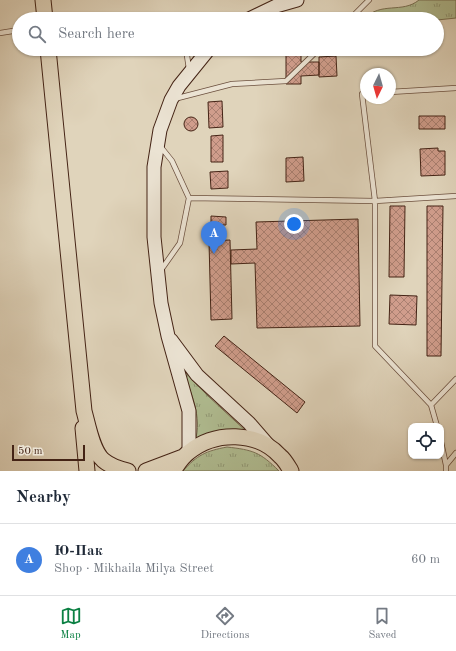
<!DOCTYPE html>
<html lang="en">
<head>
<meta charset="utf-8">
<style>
	body { margin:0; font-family:"Old Standard TT",serif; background:#f2f2f3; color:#1f2937 }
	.controls { position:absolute; right:12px; bottom:12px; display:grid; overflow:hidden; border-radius:8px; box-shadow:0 1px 3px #0004 }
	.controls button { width:36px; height:36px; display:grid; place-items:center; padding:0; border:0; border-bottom:1px solid #e0e1e3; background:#fff; color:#1f2937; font:20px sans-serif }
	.compass { position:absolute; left:360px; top:68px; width:36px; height:36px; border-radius:50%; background:#fff; box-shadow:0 1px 3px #0004; rotate:185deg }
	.scale { position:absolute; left:12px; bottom:10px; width:73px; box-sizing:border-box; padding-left:4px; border:2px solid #442315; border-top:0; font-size:11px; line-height:14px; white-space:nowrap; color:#442315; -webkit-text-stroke:3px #ebe3d3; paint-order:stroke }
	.you { position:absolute; left:294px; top:224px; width:14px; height:14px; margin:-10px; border:3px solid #fff; border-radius:50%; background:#1a73e8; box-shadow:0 0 0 6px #1a73e833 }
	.badge { display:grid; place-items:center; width:26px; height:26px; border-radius:50%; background:#0b8043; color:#fff; font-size:13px; font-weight:700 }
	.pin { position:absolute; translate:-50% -33px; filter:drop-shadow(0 1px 2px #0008) }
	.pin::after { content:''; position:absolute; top:21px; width:14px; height:12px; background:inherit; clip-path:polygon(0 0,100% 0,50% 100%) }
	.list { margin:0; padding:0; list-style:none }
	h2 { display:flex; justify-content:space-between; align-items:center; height:52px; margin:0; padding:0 16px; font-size:17px }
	h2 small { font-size:13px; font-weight:400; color:#747a83 }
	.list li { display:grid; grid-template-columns:26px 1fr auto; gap:12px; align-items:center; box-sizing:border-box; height:72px; padding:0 16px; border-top:1px solid #e0e1e3 }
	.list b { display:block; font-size:15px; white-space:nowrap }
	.list p { margin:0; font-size:13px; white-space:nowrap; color:#747a83 }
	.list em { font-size:13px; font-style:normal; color:#747a83 }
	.icon { flex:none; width:22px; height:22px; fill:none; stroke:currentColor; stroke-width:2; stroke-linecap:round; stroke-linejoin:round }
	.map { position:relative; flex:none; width:456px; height:471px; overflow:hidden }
	.search { position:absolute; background:#fff; box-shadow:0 1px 3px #0004; left:12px; right:12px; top:12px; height:44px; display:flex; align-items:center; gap:10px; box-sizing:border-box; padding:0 14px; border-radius:22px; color:#747a83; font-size:15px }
	.sheet { height:124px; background:#fff }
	nav { display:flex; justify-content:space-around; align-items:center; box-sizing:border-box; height:56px; border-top:1px solid #e0e1e3; background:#fff; font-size:11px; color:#747a83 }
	nav a { display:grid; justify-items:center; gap:2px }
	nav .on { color:#0b8043 }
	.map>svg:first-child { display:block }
	.grass { fill:url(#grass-tufts); stroke:#7a7054 }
	.building { fill:url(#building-cross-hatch); stroke:#442315 }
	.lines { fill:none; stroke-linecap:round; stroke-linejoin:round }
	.lane-casing { stroke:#6b4f3e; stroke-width:6 }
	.secondary-casing { stroke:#442315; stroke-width:15 }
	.primary-casing { stroke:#442315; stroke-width:17 }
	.lane { stroke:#ebe3d3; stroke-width:4.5 }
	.secondary { stroke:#ebe3d3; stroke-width:13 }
	.primary { stroke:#e0d4bb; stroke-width:15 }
</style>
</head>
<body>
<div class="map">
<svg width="456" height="471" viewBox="0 0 456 471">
	<defs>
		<pattern id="grass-tufts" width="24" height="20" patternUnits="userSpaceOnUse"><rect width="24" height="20" fill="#b0bd92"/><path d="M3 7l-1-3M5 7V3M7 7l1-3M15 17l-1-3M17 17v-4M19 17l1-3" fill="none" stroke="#919976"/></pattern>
		<pattern id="building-cross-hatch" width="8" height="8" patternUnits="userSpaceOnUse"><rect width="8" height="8" fill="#d09d8c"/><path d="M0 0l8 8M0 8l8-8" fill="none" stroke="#aa8071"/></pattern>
	</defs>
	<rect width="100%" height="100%" fill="#e0d4bb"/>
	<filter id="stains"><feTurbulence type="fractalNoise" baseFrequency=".005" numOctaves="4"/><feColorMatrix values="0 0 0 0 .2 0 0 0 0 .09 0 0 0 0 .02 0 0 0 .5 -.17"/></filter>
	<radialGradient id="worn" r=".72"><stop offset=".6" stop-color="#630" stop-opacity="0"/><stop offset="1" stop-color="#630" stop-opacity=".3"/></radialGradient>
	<path class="grass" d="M 419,0 L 456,0 L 456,18 L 437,20 L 364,19 C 381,1 402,14 419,0 Z
		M 182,369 L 208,396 L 248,433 L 195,441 C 203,418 190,390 182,369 Z
		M 227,447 C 253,450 260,452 279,471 L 183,471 C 197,455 206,451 227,447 Z"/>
	<path class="building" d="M 286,53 L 301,53 L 301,62 L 319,62 L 319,75 L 301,76 L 301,84 L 286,84 Z
		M 336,56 L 337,76 L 319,77 L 319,57 Z
		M 222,101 L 223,127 L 209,128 L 208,102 Z
		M 419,116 L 445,116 L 445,129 L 419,129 Z
		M184 124a7 7 0 1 1 14 0a7 7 0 1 1-14 0Z
		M 223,135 L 223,162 L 211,162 L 211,136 Z
		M 438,148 L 438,151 L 445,151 L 445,175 L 421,176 L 420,149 Z
		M 303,157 L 304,181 L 286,182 L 286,158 Z
		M 228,171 L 228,188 L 211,189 L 210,172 Z
		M 390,206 L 405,206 L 404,277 L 389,277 Z
		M 427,206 L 443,206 L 441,356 L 427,356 Z
		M 211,216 L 226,217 L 226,225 L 211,225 Z
		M 358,219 L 360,326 L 257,328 L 255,263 L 231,264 L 231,250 L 257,249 L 256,222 Z
		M 230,240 L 232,319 L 211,320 L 209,241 Z
		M 390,295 L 417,296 L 416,325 L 389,324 Z
		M 224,336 L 305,402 L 297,413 L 215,346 Z"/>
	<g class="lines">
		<g class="lane-casing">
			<path id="lane" d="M 115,19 L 139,16 L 189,19
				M 350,19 L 369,0
				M 0,33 L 19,30
				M 186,49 L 189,69
				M 390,92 L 456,88
				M 366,94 L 362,94 L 375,201 L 375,346 L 431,405 L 437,426
				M 174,99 L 232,84 L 286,81 L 319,49
				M 160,146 L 172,161 L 189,198
				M 161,270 L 180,243 L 189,198 L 375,201 L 456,196
				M 431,405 L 456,379
				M 441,442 L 446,465
				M 446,471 L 446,465 L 456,453"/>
		</g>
		<g class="secondary-casing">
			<path id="secondary" d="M 249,19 L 276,6 L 297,0
				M 171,340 L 197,375 L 249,423 L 269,446
				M 189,451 L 189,411 L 168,336 L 161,303 L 154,237 L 154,167 L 160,130 L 171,100 L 179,86 L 209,49"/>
		</g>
		<g class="primary-casing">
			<path id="primary" d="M 43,0 L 45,19
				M 48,49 L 84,411 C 88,425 92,450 103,460 C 110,466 119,469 128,471
				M 83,428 L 87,471
				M 146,471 L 183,457
				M 173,471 C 178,464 182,457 189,452 C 215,431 257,431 280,456 C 285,460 288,466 291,471"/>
		</g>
		<use href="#lane" class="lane"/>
		<use href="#secondary" class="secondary"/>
		<use href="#primary" class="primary"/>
	</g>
	<rect width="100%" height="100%" filter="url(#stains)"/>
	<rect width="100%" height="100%" fill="url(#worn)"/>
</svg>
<div class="controls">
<button><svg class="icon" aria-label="locate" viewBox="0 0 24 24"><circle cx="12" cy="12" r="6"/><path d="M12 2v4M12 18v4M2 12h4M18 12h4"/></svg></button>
</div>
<svg class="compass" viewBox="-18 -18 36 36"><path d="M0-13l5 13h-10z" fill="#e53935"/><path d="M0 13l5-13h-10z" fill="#747a83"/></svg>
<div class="scale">50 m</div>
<div class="you"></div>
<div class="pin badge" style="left:214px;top:254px;background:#3f7fe0">A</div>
<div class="search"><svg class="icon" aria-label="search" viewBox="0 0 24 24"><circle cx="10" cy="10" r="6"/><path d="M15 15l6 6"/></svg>Search here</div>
</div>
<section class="sheet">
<h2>Nearby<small></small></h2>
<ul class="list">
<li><span class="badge" style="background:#3f7fe0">A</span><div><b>Ю-Пак</b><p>Shop · Mikhaila Milya Street</p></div><em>60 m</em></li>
</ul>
</section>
<nav>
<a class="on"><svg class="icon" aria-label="map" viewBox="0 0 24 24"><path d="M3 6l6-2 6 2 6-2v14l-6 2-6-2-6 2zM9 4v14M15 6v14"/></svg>Map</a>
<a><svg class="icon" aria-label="directions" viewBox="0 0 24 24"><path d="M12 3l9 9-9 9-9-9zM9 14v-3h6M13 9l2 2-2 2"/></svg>Directions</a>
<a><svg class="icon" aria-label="saved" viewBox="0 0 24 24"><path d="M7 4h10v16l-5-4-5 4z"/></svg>Saved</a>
</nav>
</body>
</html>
